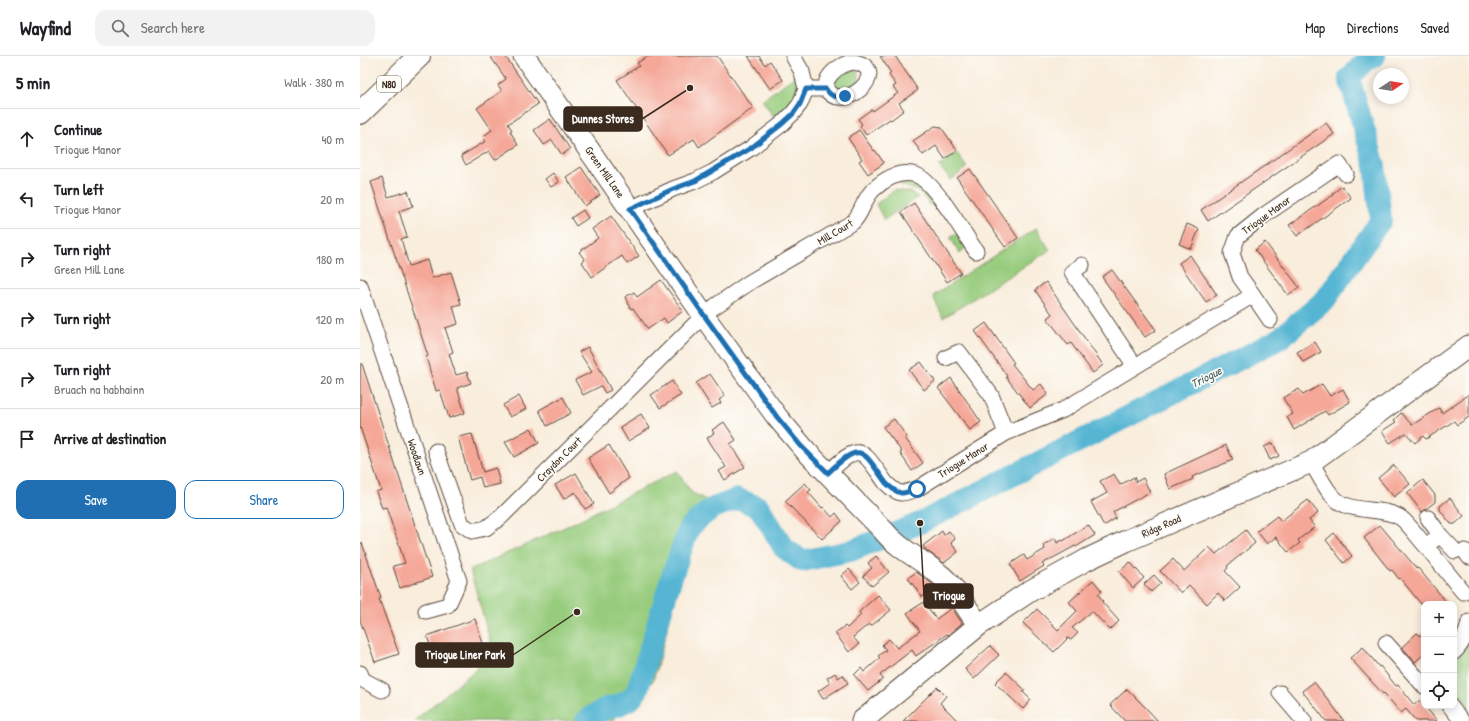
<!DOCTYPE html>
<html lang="en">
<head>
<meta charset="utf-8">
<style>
	body { margin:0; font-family:"Patrick Hand",sans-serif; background:#f2f2f2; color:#202124 }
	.controls { position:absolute; right:12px; bottom:12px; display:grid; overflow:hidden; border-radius:8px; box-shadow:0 2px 10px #0003 }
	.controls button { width:36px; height:36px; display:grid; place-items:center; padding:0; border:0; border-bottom:1px solid #e0e0e0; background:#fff; color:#202124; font:20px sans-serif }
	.compass { position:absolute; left:1013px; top:12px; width:36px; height:36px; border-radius:50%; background:#fff; box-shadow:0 2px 10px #0003; rotate:78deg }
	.stop { position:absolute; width:12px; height:12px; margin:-9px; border:3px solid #1f6fb2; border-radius:50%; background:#fff }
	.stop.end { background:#1f6fb2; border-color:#fff; box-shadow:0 1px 4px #0008 }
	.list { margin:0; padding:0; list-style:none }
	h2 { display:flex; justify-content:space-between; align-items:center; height:52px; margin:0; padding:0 16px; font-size:17px }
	h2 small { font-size:13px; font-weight:400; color:#757577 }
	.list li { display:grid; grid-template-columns:26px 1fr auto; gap:12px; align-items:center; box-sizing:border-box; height:60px; padding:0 16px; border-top:1px solid #e0e0e0 }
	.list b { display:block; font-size:15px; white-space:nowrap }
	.list p { margin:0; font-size:13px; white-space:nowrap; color:#757577 }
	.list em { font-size:13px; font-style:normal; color:#757577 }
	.actions { display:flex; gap:8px; padding:12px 16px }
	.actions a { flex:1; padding:9px 0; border:1px solid #1f6fb2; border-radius:12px; text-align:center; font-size:14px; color:#1f6fb2 }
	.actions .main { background:#1f6fb2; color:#fff }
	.icon { flex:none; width:22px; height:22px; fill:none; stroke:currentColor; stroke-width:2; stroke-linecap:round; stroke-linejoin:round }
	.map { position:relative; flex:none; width:1109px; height:665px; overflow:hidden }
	header { display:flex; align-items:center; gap:24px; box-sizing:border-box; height:56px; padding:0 20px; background:#fff; border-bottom:1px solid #e0e0e0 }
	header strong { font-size:19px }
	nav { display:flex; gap:22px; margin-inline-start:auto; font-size:14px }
	.search { width:280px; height:36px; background:#f2f2f2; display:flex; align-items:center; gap:10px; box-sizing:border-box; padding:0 14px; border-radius:12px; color:#757577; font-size:15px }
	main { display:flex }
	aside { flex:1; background:#fff }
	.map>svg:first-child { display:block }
	.green { fill:#97cc7d; stroke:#697b4e }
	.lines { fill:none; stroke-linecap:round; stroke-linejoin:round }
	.river { stroke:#54b5d3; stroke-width:22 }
	.building { fill:#f5a798 }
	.street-casing { stroke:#58473a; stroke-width:17 }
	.secondary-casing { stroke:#58473a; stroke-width:23 }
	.primary-casing { stroke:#58473a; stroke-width:24 }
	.street { stroke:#fff; stroke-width:15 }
	.secondary { stroke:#fff; stroke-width:21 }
	.primary { stroke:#fff; stroke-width:22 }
	.route { stroke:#1f6fb2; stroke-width:5 }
	.labels { text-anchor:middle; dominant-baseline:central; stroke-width:3.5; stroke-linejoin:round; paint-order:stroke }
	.shield { fill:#fdfcf7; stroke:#75695f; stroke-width:1 }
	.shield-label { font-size:10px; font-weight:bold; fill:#3b2a1e }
	.street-label { font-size:11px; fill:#3b2a1e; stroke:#fdfcf7 }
	.water-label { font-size:12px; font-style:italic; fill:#445b5d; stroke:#fdfcf7 }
	.leader { fill:none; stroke:#3b2a1e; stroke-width:1.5 }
	.callout-dot { fill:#3b2a1e; stroke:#fdfcf7; stroke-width:1.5 }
	.callout { fill:#3b2a1e; stroke:#3b2a1e; stroke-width:1.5 }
	.callout-label { font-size:12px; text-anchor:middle; font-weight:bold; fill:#fff }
</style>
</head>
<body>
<header>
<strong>Wayfind</strong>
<div class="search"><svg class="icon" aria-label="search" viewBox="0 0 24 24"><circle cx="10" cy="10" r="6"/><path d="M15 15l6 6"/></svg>Search here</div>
<nav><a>Map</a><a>Directions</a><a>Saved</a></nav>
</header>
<main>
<aside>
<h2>5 min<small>Walk · 380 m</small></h2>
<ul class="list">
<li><svg class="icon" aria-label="ahead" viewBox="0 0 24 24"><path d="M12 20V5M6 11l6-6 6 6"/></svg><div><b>Continue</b><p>Triogue Manor</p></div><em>40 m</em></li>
<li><svg class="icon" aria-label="left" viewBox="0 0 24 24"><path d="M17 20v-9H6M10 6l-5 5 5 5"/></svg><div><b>Turn left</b><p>Triogue Manor</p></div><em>20 m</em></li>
<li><svg class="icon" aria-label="right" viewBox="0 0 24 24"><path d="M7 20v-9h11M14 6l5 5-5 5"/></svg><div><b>Turn right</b><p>Green Mill Lane</p></div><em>180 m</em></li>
<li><svg class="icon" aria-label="right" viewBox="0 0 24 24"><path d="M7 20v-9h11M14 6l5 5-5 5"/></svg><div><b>Turn right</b></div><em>120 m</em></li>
<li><svg class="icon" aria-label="right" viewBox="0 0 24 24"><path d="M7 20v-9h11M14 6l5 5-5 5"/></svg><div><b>Turn right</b><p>Bruach na habhainn</p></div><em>20 m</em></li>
<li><svg class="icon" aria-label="arrive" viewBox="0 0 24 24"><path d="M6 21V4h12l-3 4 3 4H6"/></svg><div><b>Arrive at destination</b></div></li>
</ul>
<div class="actions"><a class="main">Save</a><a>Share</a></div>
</aside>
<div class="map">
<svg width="1109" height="665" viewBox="0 0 1109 665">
	<rect width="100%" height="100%" fill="#fdfcf7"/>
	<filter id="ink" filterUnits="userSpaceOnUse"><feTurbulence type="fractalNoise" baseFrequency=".025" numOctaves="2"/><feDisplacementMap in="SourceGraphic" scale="8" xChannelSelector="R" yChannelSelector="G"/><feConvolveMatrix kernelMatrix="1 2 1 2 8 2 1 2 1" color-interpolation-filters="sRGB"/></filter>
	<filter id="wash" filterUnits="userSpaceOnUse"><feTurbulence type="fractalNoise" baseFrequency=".012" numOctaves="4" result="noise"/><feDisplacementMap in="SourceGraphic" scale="16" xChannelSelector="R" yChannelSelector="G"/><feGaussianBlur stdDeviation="0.9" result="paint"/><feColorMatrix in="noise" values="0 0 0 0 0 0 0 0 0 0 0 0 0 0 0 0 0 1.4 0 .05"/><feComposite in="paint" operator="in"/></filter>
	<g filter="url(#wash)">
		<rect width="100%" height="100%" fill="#f9eddc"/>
		<path class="green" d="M 495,13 L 499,19 L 498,28 L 485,34 L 477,32 L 475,24 L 484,14 Z
			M 438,18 C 438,39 432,50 414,61 L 402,44 Z
			M 597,97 L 607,112 L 591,124 L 579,110 Z
			M 542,127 L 560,129 L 575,145 L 569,149 L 561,136 L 541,129 L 540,128 Z
			M 534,134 L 550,136 L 558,141 L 524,164 L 516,148 Z
			M 676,172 L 690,194 L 583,262 L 573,240 Z
			M 594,178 L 598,179 L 605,192 L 600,198 L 590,181 Z
			M 317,415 L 331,436 L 346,444 L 335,457 L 334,475 L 293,625 L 252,665 L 54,665 L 134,598 L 110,514 L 207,470 Z
			M 1109,585 L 1109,663 L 1094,645 L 1094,605 Z"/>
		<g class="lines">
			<path class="river" d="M 226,665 L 231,661 L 244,653 L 259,649 L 271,643 L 277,635 L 312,520 L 329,472 L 341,461 L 353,452 L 378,443 L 399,451 L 424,492 L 442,505 L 490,495 L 560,467 L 919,283 L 965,244 L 1021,164 L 1015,110 L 989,22 L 1006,5 L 1015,0"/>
		</g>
		<g id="blocks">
			<path class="building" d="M 130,0 L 145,0 L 178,48 L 148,68 L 152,74 L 150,75 L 158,89 L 135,104 L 129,95 L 106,109 L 101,100 L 126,85 L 122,81 L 132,74 L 117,52 L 142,35 L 138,29 L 146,23 Z
				M 288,0 L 357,0 L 393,52 L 339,91 L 334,83 L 308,99 L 257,24 L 279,10 L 277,7 Z
				M 388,0 L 399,0 L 405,9 L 410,5 L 423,24 L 410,33 Z
				M 520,0 L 535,0 L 558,34 L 539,47 L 544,54 L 531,64 L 530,63 L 506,79 L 500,70 L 502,68 L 498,63 L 512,53 L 513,55 L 538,37 L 533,31 L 536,29 L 529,19 L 531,17 Z
				M 190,63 L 210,93 L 202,99 L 192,84 L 184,89 L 174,74 Z
				M 966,67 L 974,78 L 848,165 L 841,154 Z
				M 575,70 L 581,71 L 597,94 L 585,103 L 576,90 L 563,99 L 553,85 Z
				M 499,74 L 514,95 L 515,94 L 524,107 L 508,118 L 499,105 L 502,103 L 488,82 Z
				M 221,111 L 240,139 L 225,150 L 206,121 Z
				M 610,113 L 658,182 L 645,191 L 597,122 Z
				M 193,117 L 199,126 L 191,131 L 185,123 Z
				M 22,122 L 28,141 L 48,135 L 53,150 L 39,155 L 47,181 L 41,183 L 49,210 L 67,204 L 72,222 L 91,216 L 101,248 L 93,250 L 98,268 L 85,272 L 93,296 L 89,298 L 96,319 L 107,316 L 111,327 L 97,332 L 105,357 L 89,362 L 80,334 L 76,335 L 66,301 L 68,300 L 11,126 Z
				M 982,130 L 991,142 L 937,180 L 929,169 L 973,139 L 972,138 Z
				M 554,147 L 601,217 L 587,226 L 541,156 Z
				M 223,154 L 228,162 L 216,170 L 211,162 Z
				M 251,160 L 279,200 L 267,208 L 262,200 L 232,221 L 222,206 L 225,204 L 219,196 L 238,182 L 232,173 Z
				M 827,168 L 839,173 L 831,193 L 819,188 Z
				M 905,186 L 939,231 L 928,239 L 895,194 Z
				M 830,199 L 857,239 L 846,246 L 819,207 Z
				M 752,214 L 796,274 L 785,281 L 742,221 Z
				M 301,224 L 323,255 L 307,267 L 304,262 L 288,273 L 273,252 L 271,253 L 265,241 L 274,236 L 277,241 Z
				M 686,226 L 743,309 L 733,317 L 711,287 L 708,289 L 687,262 L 692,258 L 675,234 Z
				M 626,267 L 654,307 L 652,308 L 673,334 L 681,328 L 688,338 L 670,352 L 646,321 L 647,320 L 615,275 Z
				M 955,286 L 961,296 L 943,306 L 937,296 Z
				M 228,291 L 251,334 L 245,337 L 241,330 L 223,339 L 215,324 L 232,316 L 219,296 Z
				M 561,306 L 575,325 L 564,334 L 549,314 Z
				M 0,308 L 2,308 L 72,521 L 40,532 L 33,510 L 45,507 L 26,451 L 22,452 L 16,436 L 21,434 L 0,371 Z
				M 350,318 L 365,340 L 359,344 L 361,347 L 352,352 L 336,327 Z
				M 591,322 L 621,366 L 610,374 L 578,332 Z
				M 312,325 L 321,339 L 300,352 L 291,339 Z
				M 962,328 L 970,340 L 983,333 L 990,346 L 968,359 L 965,355 L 934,374 L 927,361 L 933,358 L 923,342 L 939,333 L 943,339 Z
				M 1109,338 L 1109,361 L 1097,369 L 1094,365 L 1066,383 L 1063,380 L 1055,387 L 1046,377 L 1030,387 L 1022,375 L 1036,366 L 1034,364 L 1041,357 L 1052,369 L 1079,352 L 1082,357 Z
				M 159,340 L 166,353 L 150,361 L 143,349 Z
				M 203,341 L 211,357 L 187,370 L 179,354 Z
				M 281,358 L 290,372 L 268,385 L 260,371 Z
				M 534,363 L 547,381 L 545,382 L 563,407 L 552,415 L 540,397 L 542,396 L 523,371 Z
				M 364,366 L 376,384 L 370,388 L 385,411 L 365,424 L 359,415 L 366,411 L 347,382 L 354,377 L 352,374 Z
				M 171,372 L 179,387 L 154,401 L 145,386 Z
				M 112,378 L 123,416 L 136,412 L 140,428 L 123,432 L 120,421 L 110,424 L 98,381 Z
				M 913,387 L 919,400 L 910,404 L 904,391 Z
				M 249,389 L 269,422 L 249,437 L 228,402 Z
				M 866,389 L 873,404 L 832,421 L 833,423 L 810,433 L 804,418 Z
				M 1034,409 L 1050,428 L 1034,441 L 1018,422 Z
				M 216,417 L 234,448 L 225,453 L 215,436 L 204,443 L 195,429 Z
				M 754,418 L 760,429 L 774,421 L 776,426 L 783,422 L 790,436 L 753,456 L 756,462 L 744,470 L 731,446 L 747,437 L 740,425 Z
				M 1063,424 L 1075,439 L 1075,446 L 1062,456 L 1047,437 Z
				M 445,427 L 451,434 L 448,436 L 462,452 L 463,451 L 472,461 L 476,457 L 482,465 L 462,483 L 425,445 Z
				M 1090,442 L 1104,460 L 1095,468 L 1091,468 L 1080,454 L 1080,450 Z
				M 948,444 L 958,457 L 949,464 L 955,471 L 938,484 L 940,487 L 928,496 L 916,481 L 907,488 L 897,475 L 917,460 L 921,465 Z
				M 728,469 L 735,479 L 716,491 L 715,490 L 682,508 L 684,510 L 660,525 L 650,508 L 664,499 L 667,504 L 685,493 L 683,489 L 695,482 L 697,487 L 702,484 L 703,485 Z
				M 1020,469 L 1057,513 L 1058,512 L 1088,548 L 1061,548 L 1040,522 L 1039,523 L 1032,514 L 1030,515 L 1004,482 Z
				M 886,474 L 895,487 L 867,510 L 868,512 L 865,515 L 880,531 L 865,545 L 858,537 L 847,548 L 829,529 L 821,537 L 800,515 L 813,503 L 824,515 L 849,491 L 856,498 Z
				M 582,475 L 584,479 L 589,475 L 595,483 L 591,487 L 598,496 L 584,507 L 567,495 L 563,490 Z
				M 974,477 L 992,500 L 984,507 L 966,484 Z
				M 0,487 L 2,487 L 21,542 L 19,543 L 39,598 L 15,606 L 0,564 Z
				M 516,500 L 529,516 L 512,530 L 503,520 L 512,512 L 508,507 Z
				M 770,506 L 784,522 L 773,532 L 759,516 Z
				M 489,513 L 500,526 L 492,533 L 481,520 Z
				M 556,516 L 571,527 L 575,532 L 562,541 L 548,522 Z
				M 794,519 L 801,527 L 791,536 L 784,528 Z
				M 733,524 L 742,535 L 738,538 L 743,545 L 742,546 L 759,565 L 750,574 L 732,555 L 712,572 L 718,577 L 711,584 L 708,582 L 694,596 L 663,567 L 677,553 L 698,574 L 717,555 L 709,546 Z
				M 518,539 L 531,554 L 511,570 L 509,568 L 493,581 L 499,588 L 489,596 L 475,577 L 485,570 L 487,572 L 501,559 L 499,556 Z
				M 564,546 L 576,563 L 592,552 L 602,567 L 588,579 L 587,578 L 556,600 L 552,594 L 520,619 L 523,623 L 508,635 L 494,619 L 501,612 L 504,616 L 520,602 L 518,600 L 526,594 L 522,589 L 529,583 L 537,592 L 560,575 L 547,557 Z
				M 115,563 L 123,588 L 102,595 L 104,601 L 77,610 L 67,580 Z
				M 1064,576 L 1064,598 L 1055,606 L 1042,591 L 1057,577 L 1059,580 Z
				M 630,590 L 639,599 L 614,623 L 605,613 Z
				M 1003,591 L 1019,611 L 1020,610 L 1036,630 L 1038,629 L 1054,649 L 1060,644 L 1077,665 L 1056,665 L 1046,653 L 1041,657 L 1024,637 L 1023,638 L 990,602 Z
				M 646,616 L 665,634 L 663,636 L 671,644 L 663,653 L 635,627 Z
				M 475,617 L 478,622 L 483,619 L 488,627 L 463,643 L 458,635 L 470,627 L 467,622 Z
				M 954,626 L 973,650 L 984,665 L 966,665 L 956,652 L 942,635 Z
				M 577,631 L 586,640 L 580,647 L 598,665 L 543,665 Z
				M 767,633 L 787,653 L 798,665 L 765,665 L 750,649 Z"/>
		</g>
	</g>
	<g filter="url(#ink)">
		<use href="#blocks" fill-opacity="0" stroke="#58473a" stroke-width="1"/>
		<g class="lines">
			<g class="street-casing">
				<path id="street" d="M 446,33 L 466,33 C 466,29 466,24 469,21 C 474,13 488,4 498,7 C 530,16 483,59 466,33
					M 270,153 L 313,133 L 335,125 L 353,116 L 391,92 L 422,68 L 433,57 L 440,48 L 446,33 L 442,16 L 433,0
					M 722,209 L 712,216 L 775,310
					M 0,230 L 99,525 L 88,549 L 66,555
					M 893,239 L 910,264
					M 346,263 L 349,255 L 354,251 L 390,226 L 493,166 C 503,156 503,143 514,133 C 525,123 540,114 556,119 C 574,125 604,178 616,195
					M 586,302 L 599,296 L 631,339 L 646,377
					M 76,395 L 102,468 L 112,475 L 126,472 L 141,461 L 344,259
					M 951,406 C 960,420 969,443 985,449 C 1002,456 1026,452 1041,462 C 1049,468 1059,483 1066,490
					M 468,417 C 502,384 502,394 526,427 C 530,431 535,436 541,437 C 546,437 552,434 557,433 L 646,377 L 703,354 L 893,239 L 880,221 L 872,197 L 878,180 L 903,160 L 979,108 L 986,118
					M 1068,462 L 1080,479
					M 1095,495 L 1080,479 L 1066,490 L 1103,536
					M 1105,495 L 1109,501
					M 1026,587 L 1064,630
					M 1094,596 C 1102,589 1107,576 1109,566
					M 0,617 L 3,624 L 22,634
					M 920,637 L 944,665
					M 1090,650 L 1102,665"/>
			</g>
			<g class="secondary-casing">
				<path id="secondary" d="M 164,0 L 346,263 L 417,361 L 446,395 L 523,474 C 538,493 561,503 579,518 C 596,531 606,553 619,569
					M 502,665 L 619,569 L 670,535 L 728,503 L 766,485 L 951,406 L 1109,290"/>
			</g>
			<g class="primary-casing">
				<path id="primary" d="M 0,57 L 59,0"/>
			</g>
			<use href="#street" class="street"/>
			<use href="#secondary" class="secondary"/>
			<use href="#primary" class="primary"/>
		</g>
	</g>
	<g class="lines" filter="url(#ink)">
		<path class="route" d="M 485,40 C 476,42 471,41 466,33 L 446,33 L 440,48 L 433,58 L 422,68 L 391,92 L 335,125 L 313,133 L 270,153 L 346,262 L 417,361 L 441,390 L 468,417 C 502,384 502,394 526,427 C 530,431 535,436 541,437 C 546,437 552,434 557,433"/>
	</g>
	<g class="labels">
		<rect class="shield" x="17" y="20" width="24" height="16" rx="3"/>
		<g class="shield-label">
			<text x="29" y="28">N80</text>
		</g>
		<g class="street-label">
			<text transform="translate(245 116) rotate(55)">Green Mill Lane</text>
			<text transform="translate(906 159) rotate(-36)">Triogue Manor</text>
			<text transform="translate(475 176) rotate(-31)">Mill Court</text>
			<text transform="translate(57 401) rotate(71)">Woodlawn</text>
			<text transform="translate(199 403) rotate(-45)">Craydon Court</text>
			<text transform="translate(603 404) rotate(-32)">Triogue Manor</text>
			<text transform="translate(801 470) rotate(-24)">Ridge Road</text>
		</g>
		<g class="water-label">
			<text transform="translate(846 321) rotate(-27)">Triogue</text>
		</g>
	</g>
	<path class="leader" d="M330 32L282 63M560 467L564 540M217 556L153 599"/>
	<g class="callout-dot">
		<circle cx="330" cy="32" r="4"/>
		<circle cx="560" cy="467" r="4"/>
		<circle cx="217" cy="556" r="4"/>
	</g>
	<g class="callout">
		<rect x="204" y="51" width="78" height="24" rx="4"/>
		<rect x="564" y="528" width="49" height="24" rx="4"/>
		<rect x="56" y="587" width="97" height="24" rx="4"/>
	</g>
	<g class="callout-label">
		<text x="243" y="67">Dunnes Stores</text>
		<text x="589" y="544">Triogue</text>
		<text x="105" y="603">Triogue Liner Park</text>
	</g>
</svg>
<div class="controls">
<button>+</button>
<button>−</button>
<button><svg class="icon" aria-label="locate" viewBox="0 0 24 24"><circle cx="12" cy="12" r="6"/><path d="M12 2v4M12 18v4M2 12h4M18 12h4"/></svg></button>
</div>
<svg class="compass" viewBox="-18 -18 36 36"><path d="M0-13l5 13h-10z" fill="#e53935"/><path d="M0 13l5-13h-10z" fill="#757577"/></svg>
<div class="stop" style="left:557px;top:433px"></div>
<div class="stop end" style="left:485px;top:40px"></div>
</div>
</main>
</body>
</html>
